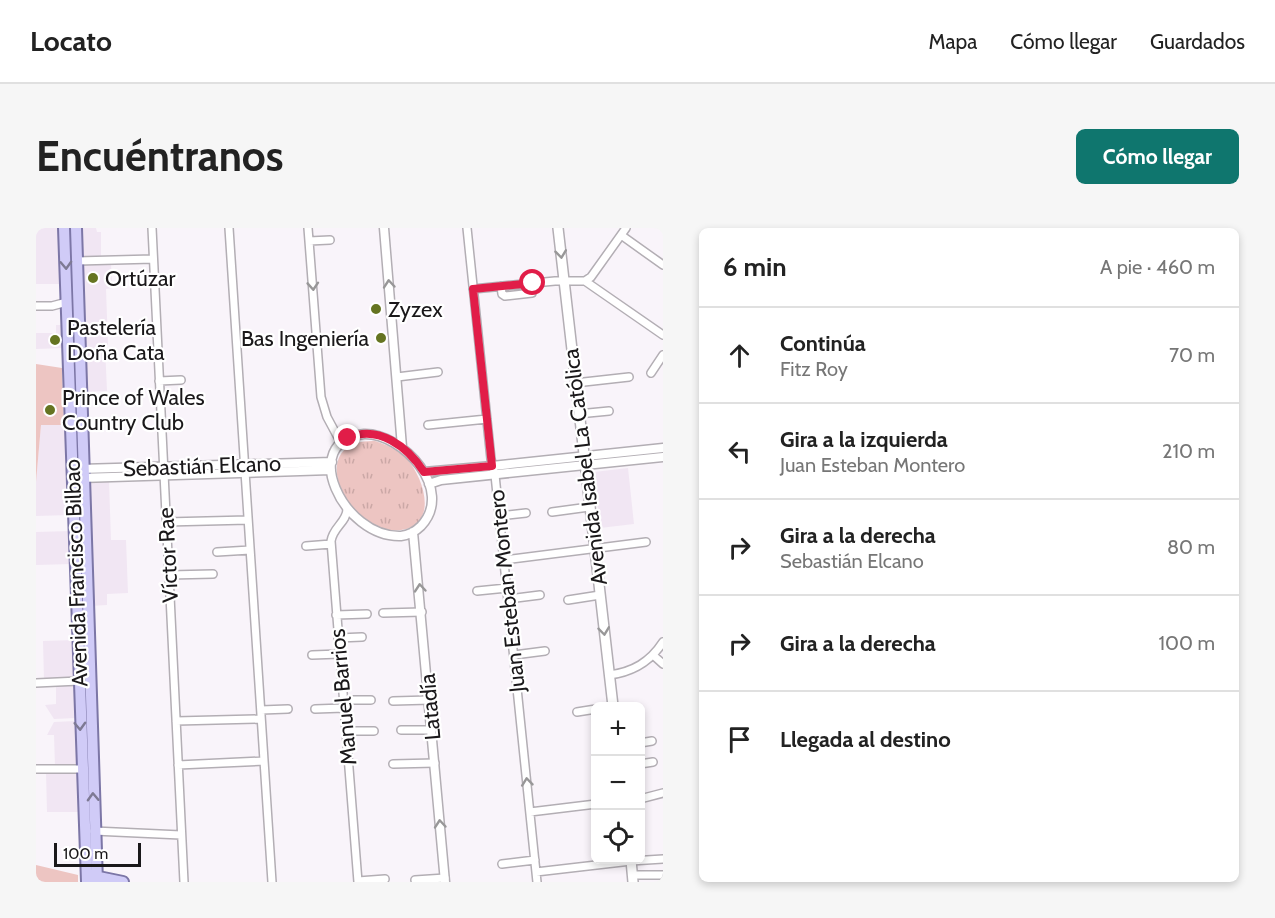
<!DOCTYPE html>
<html lang="es">
<head>
<meta charset="utf-8">
<style>
	body { margin:0; font-family:Cabin,sans-serif; background:#f6f6f6; color:#222 }
	.controls { position:absolute; right:18px; bottom:18px; display:grid; overflow:hidden; border-radius:9px; box-shadow:0 3px 9px #0003 }
	.controls button { width:54px; height:54px; display:grid; place-items:center; padding:0; border:0; border-bottom:2px solid #e0e0e0; background:#fff; color:#222; font:30px sans-serif }
	.scale { position:absolute; left:18px; bottom:15px; width:87px; box-sizing:border-box; padding-left:6px; border:3px solid #1a181a; border-top:0; font-size:16px; line-height:21px; white-space:nowrap; color:#1a181a; -webkit-text-stroke:4px #fff; paint-order:stroke }
	.stop { position:absolute; width:18px; height:18px; margin:-14px; border:4px solid #e11d48; border-radius:50%; background:#fff }
	.stop.end { background:#e11d48; border-color:#fff; box-shadow:0 2px 6px #0008 }
	.list { margin:0; padding:0; list-style:none }
	h2 { display:flex; justify-content:space-between; align-items:center; height:78px; margin:0; padding:0 24px; font-size:26px }
	h2 small { font-size:20px; font-weight:400; color:#767676 }
	.list li { display:grid; grid-template-columns:39px 1fr auto; gap:18px; align-items:center; box-sizing:border-box; height:96px; padding:0 24px; border-top:2px solid #e0e0e0 }
	.list b { display:block; font-size:22px; white-space:nowrap }
	.list p { margin:0; font-size:20px; white-space:nowrap; color:#767676 }
	.list em { font-size:20px; font-style:normal; color:#767676 }
	.icon { flex:none; width:33px; height:33px; fill:none; stroke:currentColor; stroke-width:2; stroke-linecap:round; stroke-linejoin:round }
	.map { position:relative; flex:none; width:627px; height:654px; overflow:hidden; border-radius:9px }
	header { display:flex; align-items:center; gap:36px; box-sizing:border-box; height:84px; padding:0 30px; background:#fff; border-bottom:2px solid #e0e0e0 }
	header strong { font-size:28px }
	nav { display:flex; gap:33px; margin-inline-start:auto; font-size:21px }
	.intro { display:flex; align-items:center; justify-content:space-between; box-sizing:border-box; height:144px; padding:0 36px }
	h1 { margin:0; font-size:42px }
	.button { padding:15px 27px; border-radius:9px; background:#0f766e; color:#fff; font-size:21px; font-weight:700 }
	main { display:flex; gap:36px; padding:0 36px }
	aside { flex:1; background:#fff; border-radius:9px; box-shadow:0 3px 9px #0003 }
	.map>svg:first-child { display:block }
	.built { fill:#f1e6f3 }
	.grass { fill:#edc5c2 }
	.park { fill:url(#park-tufts) }
	.lines { fill:none; stroke-linecap:round; stroke-linejoin:round }
	.minor-casing { stroke:#b3aeb4; stroke-width:10 }
	.tertiary-casing { stroke:#b3aeb4; stroke-width:11 }
	.secondary-casing { stroke:#b3aeb4; stroke-width:12 }
	.primary-casing { stroke:#7c76a6; stroke-width:14 }
	.minor { stroke:#fff; stroke-width:7 }
	.tertiary { stroke:#fff; stroke-width:8 }
	.secondary { stroke:#fff; stroke-width:9 }
	.primary { stroke:#d0cbf7; stroke-width:10 }
	.oneway { stroke:#989798 }
	.oneway2 { stroke:#7e7a94 }
	.route { stroke:#e11d48; stroke-width:8 }
	.poi-dot { fill:#657421; stroke:#fff; stroke-width:2 }
	.labels { text-anchor:middle; dominant-baseline:central; stroke-width:4.5; stroke-linejoin:round; paint-order:stroke }
	.poi-label { font-size:22px; fill:#1a181a; stroke:#fff; text-anchor:start }
	.street-label { font-size:22px; fill:#1a181a; stroke:#fff }
</style>
</head>
<body>
<header>
<strong>Locato</strong>
<nav><a>Mapa</a><a>Cómo llegar</a><a>Guardados</a></nav>
</header>
<div class="intro"><h1>Encuéntranos</h1><a class="button">Cómo llegar</a></div>
<main>
<div class="map">
<svg width="627" height="654" viewBox="0 0 627 654">
	<defs>
		<pattern id="park-tufts" width="24" height="20" patternUnits="userSpaceOnUse" patternTransform="scale(1.5)"><rect width="24" height="20" fill="#edc5c2"/><path d="M3 7l-1-3M5 7V3M7 7l1-3M15 17l-1-3M17 17v-4M19 17l1-3" fill="none" stroke="#cba8a6"/></pattern>
	</defs>
	<rect width="100%" height="100%" fill="#f9f4fa"/>
	<path class="built" d="M 0,0 L 24,0 L 26,56 L 0,56 Z
		M 44,0 L 60,0 L 61,4 L 65,4 L 65,29 L 46,30 Z
		M 75,35 L 76,60 L 70,61 L 72,117 L 69,118 L 71,163 L 48,164 L 45,39 L 49,36 Z
		M 20,97 L 27,97 L 28,120 L 0,121 L 0,105 L 20,105 Z
		M 5,196 L 31,197 L 34,287 L 0,288 L 0,254 Z
		M 592,240 L 598,296 L 564,300 L 558,244 Z
		M 56,253 L 73,253 L 75,312 L 90,312 L 92,365 L 71,366 L 71,377 L 54,378 L 51,256 Z
		M 35,303 L 36,336 L 0,337 L 0,304 Z
		M 39,412 L 39,450 L 8,452 L 7,413 Z
		M 38,456 L 40,458 L 40,490 L 18,491 L 9,477 L 20,476 L 20,457 Z
		M 40,493 L 41,536 L 19,538 L 18,507 L 11,507 L 18,494 Z
		M 10,544 L 41,544 L 44,584 L 11,584 Z"/>
	<path class="grass" d="M 0,136 L 26,140 L 28,197 L 5,197 L 0,254 Z
		M 0,637 L 42,647 L 42,654 L 0,654 Z"/>
	<path class="park" d="M 339,213 C 351,217 362,222 371,231 C 388,250 403,297 365,302 C 312,309 265,211 339,213 Z"/>
	<g class="lines">
		<g class="minor-casing">
			<path id="minor" d="M 116,0 L 148,654
				M 193,0 L 236,654
				M 272,0 L 285,169 L 291,189 L 305,215
				M 431,0 L 455,231 L 459,247 L 501,654
				M 585,7 L 627,37
				M 273,13 L 294,12
				M 41,33 L 117,31
				M 549,53 L 627,107
				M 465,58 L 466,66 L 469,68 L 496,65 L 497,55
				M 437,61 L 519,53 L 549,53 L 555,49 L 590,0
				M 0,78 L 16,78 L 31,74
				M 615,145 L 627,127
				M 361,149 L 402,144
				M 123,153 L 145,152
				M 539,155 L 593,149
				M 542,186 L 573,183
				M 392,197 L 451,191
				M 311,281 C 311,294 297,299 295,313 L 322,654
				M 516,284 L 553,279
				M 463,288 L 490,285
				M 130,294 L 212,292
				M 270,318 L 295,316
				M 181,324 L 214,322
				M 468,332 L 610,314
				M 133,347 L 177,346
				M 441,363 L 471,360
				M 472,371 L 504,367
				M 532,372 L 564,367
				M 347,385 L 386,384
				M 300,387 L 331,386
				M 302,410 L 326,409
				M 276,427 L 304,426
				M 478,427 L 509,423
				M 617,427 L 627,436
				M 573,447 C 597,444 614,434 627,414
				M 0,455 L 43,453
				M 307,472 L 335,472
				M 357,473 L 394,472
				M 279,481 L 308,480
				M 225,482 L 252,481
				M 541,484 L 560,481
				M 140,493 L 225,491
				M 365,502 L 396,502
				M 310,503 L 338,503
				M 604,515 L 616,513
				M 357,536 L 399,535
				M 604,536 L 617,534
				M 142,537 L 228,533
				M 0,541 L 46,541
				M 604,571 L 627,565
				M 494,584 L 560,576
				M 58,603 L 145,607
				M 466,636 L 499,632
				M 500,644 L 595,633 L 627,631
				M 596,647 L 627,647
				M 379,652 L 409,650
				M 322,653 L 349,651"/>
		</g>
		<g class="tertiary-casing">
			<path id="tertiary" d="M 348,0 L 366,219
				M 328,206 C 367,205 419,262 385,298 C 380,303 373,307 365,308 C 307,310 261,213 328,206 Z
				M 44,241 L 296,234
				M 388,244 L 456,238 L 627,220
				M 44,250 L 295,242
				M 393,256 L 405,252 L 627,229
				M 377,304 L 409,654"/>
		</g>
		<g class="secondary-casing">
			<path id="secondary" d="M 522,0 L 577,478
				M 595,632 L 597,654"/>
		</g>
		<g class="primary-casing">
			<path id="primary" d="M 28,0 L 51,654
				M 40,0 L 61,654
				M 53,647 L 87,654"/>
		</g>
		<use href="#minor" class="minor"/>
		<use href="#tertiary" class="tertiary"/>
		<use href="#secondary" class="secondary"/>
		<use href="#primary" class="primary"/>
	</g>
	<defs><path id="oneway-chevron" d="M-2-3.5L2.5 0L-2 3.5" fill="none" stroke-width="1.6" stroke-linecap="round" stroke-linejoin="round" transform="scale(1.5)"/></defs>
	<g class="oneway">
		<use href="#oneway-chevron" transform="translate(525 26) rotate(83)"/>
		<use href="#oneway-chevron" transform="translate(353 56) rotate(-95)"/>
		<use href="#oneway-chevron" transform="translate(277 58) rotate(86)"/>
		<use href="#oneway-chevron" transform="translate(384 360) rotate(-95)"/>
		<use href="#oneway-chevron" transform="translate(568 403) rotate(83)"/>
		<use href="#oneway-chevron" transform="translate(491 554) rotate(-96)"/>
		<use href="#oneway-chevron" transform="translate(404 596) rotate(-95)"/>
	</g>
	<g class="oneway2">
		<use href="#oneway-chevron" transform="translate(30 37) rotate(88)"/>
		<use href="#oneway-chevron" transform="translate(44 498) rotate(88)"/>
		<use href="#oneway-chevron" transform="translate(57 569) rotate(-92)"/>
	</g>
	<g class="lines">
		<path class="route" d="M 312,210 C 342,196 372,219 388,244 L 456,238 L 437,61 L 497,55"/>
	</g>
	<g class="poi-dot">
		<circle cx="57" cy="50" r="6"/>
		<circle cx="340" cy="81" r="6"/>
		<circle cx="345" cy="110" r="6"/>
		<circle cx="19" cy="112" r="6"/>
		<circle cx="14" cy="182" r="6"/>
	</g>
	<g class="labels">
		<g class="poi-label">
			<text x="69" y="50">Ortúzar</text>
			<text x="352" y="81">Zyzex</text>
			<text x="31" y="99">Pastelería<tspan x="31" dy="25">Doña Cata</tspan></text>
			<text x="333" y="110" text-anchor="end">Bas Ingeniería</text>
			<text x="26" y="169">Prince of Wales<tspan x="26" dy="25">Country Club</tspan></text>
		</g>
		<g class="street-label">
			<text transform="translate(166 238) rotate(-2)">Sebastián Elcano</text>
			<text transform="translate(549 239) rotate(-97)">Avenida Isabel La Católica</text>
			<text transform="translate(132 327) rotate(-93)">Víctor Rae</text>
			<text transform="translate(40 345) rotate(-92)">Avenida Francisco Bilbao</text>
			<text transform="translate(471 363) rotate(-96)">Juan Esteban Montero</text>
			<text transform="translate(307 469) rotate(-95)">Manuel Barrios</text>
			<text transform="translate(394 479) rotate(-95)">Latadía</text>
		</g>
	</g>
</svg>
<div class="controls">
<button>+</button>
<button>−</button>
<button><svg class="icon" aria-label="locate" viewBox="0 0 24 24"><circle cx="12" cy="12" r="6"/><path d="M12 2v4M12 18v4M2 12h4M18 12h4"/></svg></button>
</div>
<div class="scale">100 m</div>
<div class="stop" style="left:497px;top:55px"></div>
<div class="stop end" style="left:312px;top:210px"></div>
</div>
<aside>
<h2>6 min<small>A pie · 460 m</small></h2>
<ul class="list">
<li><svg class="icon" aria-label="ahead" viewBox="0 0 24 24"><path d="M12 20V5M6 11l6-6 6 6"/></svg><div><b>Continúa</b><p>Fitz Roy</p></div><em>70 m</em></li>
<li><svg class="icon" aria-label="left" viewBox="0 0 24 24"><path d="M17 20v-9H6M10 6l-5 5 5 5"/></svg><div><b>Gira a la izquierda</b><p>Juan Esteban Montero</p></div><em>210 m</em></li>
<li><svg class="icon" aria-label="right" viewBox="0 0 24 24"><path d="M7 20v-9h11M14 6l5 5-5 5"/></svg><div><b>Gira a la derecha</b><p>Sebastián Elcano</p></div><em>80 m</em></li>
<li><svg class="icon" aria-label="right" viewBox="0 0 24 24"><path d="M7 20v-9h11M14 6l5 5-5 5"/></svg><div><b>Gira a la derecha</b></div><em>100 m</em></li>
<li><svg class="icon" aria-label="arrive" viewBox="0 0 24 24"><path d="M6 21V4h12l-3 4 3 4H6"/></svg><div><b>Llegada al destino</b></div></li>
</ul>
</aside>
</main>
</body>
</html>
